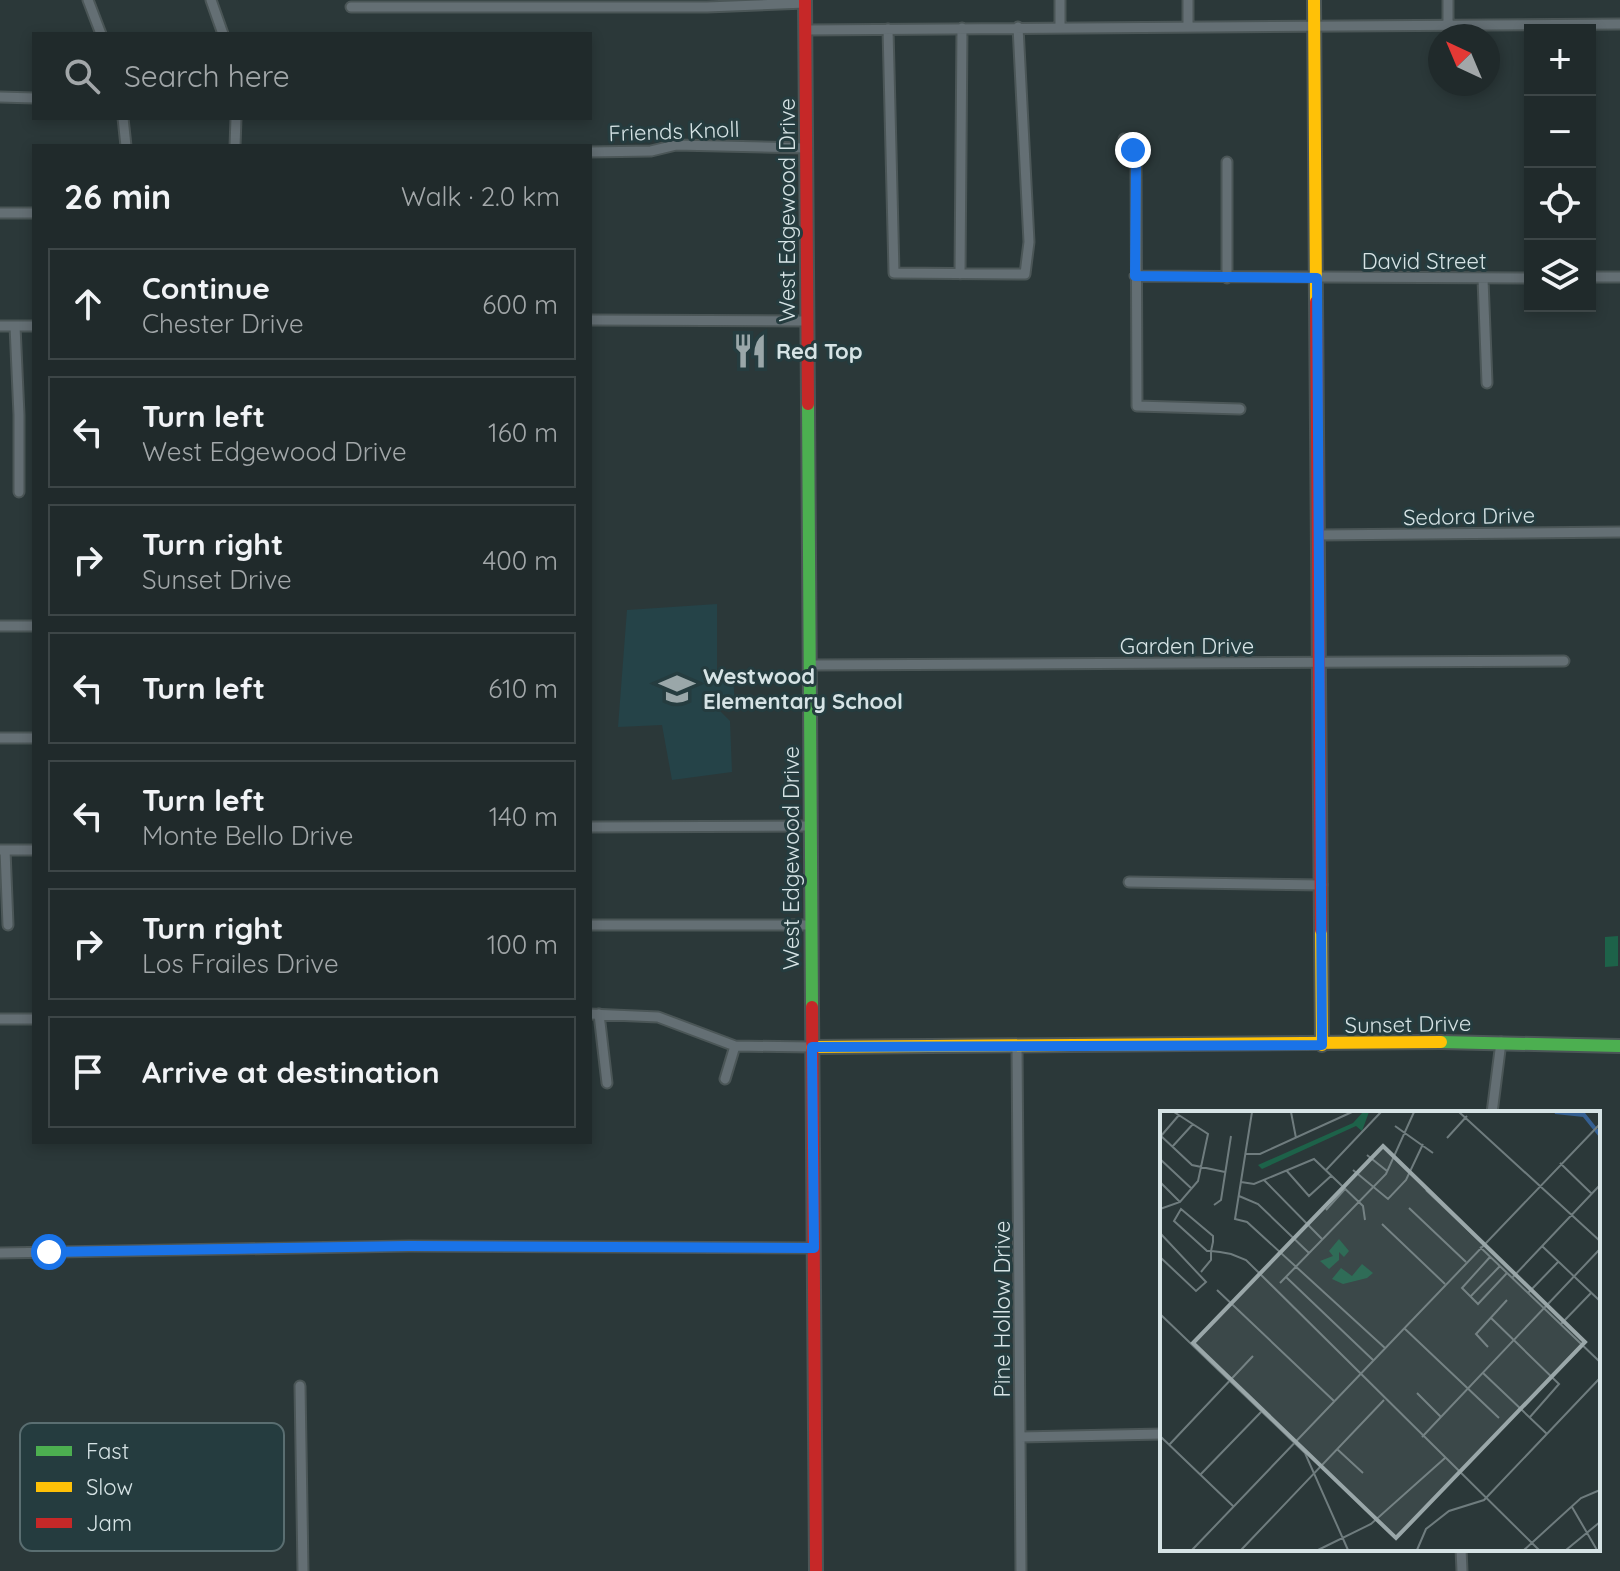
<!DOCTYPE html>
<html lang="en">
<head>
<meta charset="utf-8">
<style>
	body { margin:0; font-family:Quicksand,sans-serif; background:#2d3637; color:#f1f3f6 }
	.controls { position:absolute; right:24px; top:24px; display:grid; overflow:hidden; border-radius:0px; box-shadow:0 4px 12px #0003 }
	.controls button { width:72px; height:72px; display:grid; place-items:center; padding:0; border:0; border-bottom:2px solid #3d4647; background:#202a2b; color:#f1f3f6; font:40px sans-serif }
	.compass { position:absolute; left:1428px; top:24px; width:72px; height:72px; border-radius:50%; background:#202a2b; box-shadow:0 4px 12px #0003; rotate:316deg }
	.stop { position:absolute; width:24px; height:24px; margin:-18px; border:6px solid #1a73e8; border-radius:50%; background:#fff }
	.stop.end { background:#1a73e8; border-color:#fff; box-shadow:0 2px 8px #0008 }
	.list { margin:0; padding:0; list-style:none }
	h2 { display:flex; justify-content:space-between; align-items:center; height:104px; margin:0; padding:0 32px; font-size:34px }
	h2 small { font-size:26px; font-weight:400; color:#a2a7a9 }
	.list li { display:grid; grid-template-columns:52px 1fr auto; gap:24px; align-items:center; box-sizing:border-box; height:112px; margin:0 16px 16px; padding:0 16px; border:2px solid #3d4647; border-radius:0px }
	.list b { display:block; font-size:30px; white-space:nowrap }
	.list p { margin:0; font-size:26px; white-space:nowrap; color:#a2a7a9 }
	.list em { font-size:26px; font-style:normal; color:#a2a7a9 }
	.icon { flex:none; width:44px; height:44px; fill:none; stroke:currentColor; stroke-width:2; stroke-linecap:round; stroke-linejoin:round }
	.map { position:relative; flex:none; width:1620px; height:1571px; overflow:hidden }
	.search { position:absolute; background:#202a2b; box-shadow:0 4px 12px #0003; left:32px; top:32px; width:560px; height:88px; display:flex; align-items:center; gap:20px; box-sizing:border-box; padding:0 28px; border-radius:0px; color:#a2a7a9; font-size:30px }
	.panel { position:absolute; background:#202a2b; box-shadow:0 4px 12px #0003; left:32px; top:144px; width:560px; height:1000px; border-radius:0px }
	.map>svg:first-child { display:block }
	.built { fill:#254348 }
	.green { fill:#1d6249 }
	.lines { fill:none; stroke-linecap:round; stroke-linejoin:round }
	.street-casing { stroke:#4b5657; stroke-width:13 }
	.fast-casing { stroke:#4b5657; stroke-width:16 }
	.slow-casing { stroke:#4b5657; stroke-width:16 }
	.jam-casing { stroke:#4b5657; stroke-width:16 }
	.street { stroke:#646f74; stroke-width:9 }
	.fast { stroke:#4caf50; stroke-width:12 }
	.slow { stroke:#ffc107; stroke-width:12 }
	.jam { stroke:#c62828; stroke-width:12 }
	.route { stroke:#1a73e8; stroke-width:10 }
	.labels { text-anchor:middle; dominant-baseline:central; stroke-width:6; stroke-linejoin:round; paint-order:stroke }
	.street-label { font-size:22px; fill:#d6e3e5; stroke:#253c3f }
	.poi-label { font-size:22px; font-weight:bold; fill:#d6e3e5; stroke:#253c3f; text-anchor:start }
	.inset-river { fill:none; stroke:#356093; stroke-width:4 }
	.inset-road { fill:none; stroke:#6f7c7e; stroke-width:2 }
	.view { fill:#9aa7a9; fill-opacity:0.15; stroke:#9aa7a9; stroke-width:4 }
	.inset-edge { fill:none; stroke:#d6e3e5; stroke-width:4 }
	.key { fill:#253c3f; stroke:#5a6e71; stroke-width:2 }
	.key-label { font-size:22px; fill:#d6e3e5 }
</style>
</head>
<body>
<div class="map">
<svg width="1620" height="1571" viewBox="0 0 1620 1571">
	<rect width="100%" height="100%" fill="#2b3839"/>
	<path class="built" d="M 717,604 L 717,674 L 733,674 L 735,705 L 714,705 L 730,721 L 732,772 L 672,780 L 662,725 L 618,727 L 627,610 Z"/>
	<path class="green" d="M 1618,936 L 1618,966 L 1605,967 L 1605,937 Z"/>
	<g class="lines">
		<g class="street-casing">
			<path id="street" d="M 88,0 L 101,34
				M 211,0 L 223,34
				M 1060,0 L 1060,27
				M 1188,0 L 1188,27
				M 351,7 L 707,7 L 805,3
				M 1448,25 L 1448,0
				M 888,29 L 894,273 L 1025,274 L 1029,242 L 1018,27
				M 805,30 L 1620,24
				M 0,97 L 34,98
				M 123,118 L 126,146
				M 1124,139 L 1133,150 L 1136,163 L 1137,406 L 1240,409
				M 235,146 L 236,118
				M 590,152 L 651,151 L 676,145 L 806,148
				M 1227,162 L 1227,278
				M 0,213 L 34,213
				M 960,274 L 962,28
				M 1135,276 L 1530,278
				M 1590,277 L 1620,277
				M 1483,279 L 1487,383
				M 590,320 L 807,321
				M 0,326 L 34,326
				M 15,326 L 19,415 L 19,492
				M 1319,535 L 1620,532
				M 0,626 L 34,626
				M 810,665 L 1564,661
				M 0,738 L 34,738
				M 590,827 L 811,826
				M 0,850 L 34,850
				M 5,850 L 8,925
				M 1129,882 L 1322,885
				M 590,925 L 811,925
				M 590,1014 L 658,1017 L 735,1046 L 812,1047
				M 599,1014 L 607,1083
				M 0,1019 L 34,1019
				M 1017,1046 L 1021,1571
				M 725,1079 L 735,1046
				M 1492,1113 L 1501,1042
				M 0,1253 L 409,1246 L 814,1248
				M 300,1386 L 303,1571
				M 1020,1437 L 1162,1434
				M 1461,1549 L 1462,1571"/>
		</g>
		<g class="fast-casing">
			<path id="fast" d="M 808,404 L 812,1007
				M 1441,1042 L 1620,1046"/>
		</g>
		<g class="slow-casing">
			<path id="slow" d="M 1314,0 L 1316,302
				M 1321,930 L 1322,1045
				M 812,1047 L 1441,1042"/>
		</g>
		<g class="jam-casing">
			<path id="jam" d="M 805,0 L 808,404
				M 1316,302 L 1321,930
				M 812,1007 L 816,1571"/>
		</g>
		<use href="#street" class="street"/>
		<use href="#fast" class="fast"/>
		<use href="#slow" class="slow"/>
		<use href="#jam" class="jam"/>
	</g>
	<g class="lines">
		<path class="route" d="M 49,1252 L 409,1246 L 814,1248 L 812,1047 L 1322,1045 L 1317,278 L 1135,276 L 1136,163 L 1133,150"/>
	</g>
	<defs>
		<g id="restaurant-bare" transform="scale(2.76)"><path d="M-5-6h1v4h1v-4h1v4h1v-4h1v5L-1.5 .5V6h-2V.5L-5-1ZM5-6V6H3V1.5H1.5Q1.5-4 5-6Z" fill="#9aa7a9" stroke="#253c3f" stroke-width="2.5" paint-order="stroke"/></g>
		<g id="school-bare" transform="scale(2.76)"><path d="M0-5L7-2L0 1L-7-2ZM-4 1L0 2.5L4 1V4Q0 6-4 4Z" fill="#9aa7a9" stroke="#253c3f" stroke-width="2.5" paint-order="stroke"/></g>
	</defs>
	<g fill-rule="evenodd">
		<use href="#restaurant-bare" x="750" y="351"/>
		<use href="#school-bare" x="677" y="689"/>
	</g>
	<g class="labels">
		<g class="street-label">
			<text transform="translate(674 131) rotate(-2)">Friends Knoll</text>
			<text transform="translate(787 210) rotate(-90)">West Edgewood Drive</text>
			<text x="1424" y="261">David Street</text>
			<text transform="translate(1469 516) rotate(-1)">Sedora Drive</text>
			<text x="1187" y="646">Garden Drive</text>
			<text transform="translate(791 858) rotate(-90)">West Edgewood Drive</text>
			<text transform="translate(1408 1024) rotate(-1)">Sunset Drive</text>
			<text transform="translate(1002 1309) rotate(-90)">Pine Hollow Drive</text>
		</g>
		<g class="poi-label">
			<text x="776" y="351">Red Top</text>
			<text x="703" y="676">Westwood<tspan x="703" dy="25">Elementary School</tspan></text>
		</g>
	</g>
	<g transform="translate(1160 1111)">
		<rect width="440" height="440" fill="#2b3839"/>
		<path d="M 203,1 L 209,1 L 202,20 L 196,15 L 102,58 L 98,54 L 193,12 ZM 179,128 L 189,140 L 184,146 L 179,141 L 179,149 L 169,158 L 160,150 L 173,145 L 169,140 ZM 202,153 L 213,162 L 207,167 L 183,173 L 172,168 L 181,157 L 192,165 Z" fill="#1d6249"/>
		<path class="inset-river" d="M 395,1 L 424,4 L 440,24"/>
		<path class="inset-road" d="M 92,1 L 75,108 L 87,111 L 225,237M 131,1 L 136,27M 299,1 L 440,130M 235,15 L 273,42M 0,24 L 32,54 L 65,61M 1,25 L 19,4M 287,27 L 307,5M 12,36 L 33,13M 86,43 L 100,43 L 192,1M 207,44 L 227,60M 0,48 L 32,78M 400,52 L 432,83M 126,59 L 149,85 L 171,65M 166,59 L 221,1M 193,59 L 228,88 L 246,69 L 263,33M 104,69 L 162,128M 0,71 L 20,91M 81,71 L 94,73 L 154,48 L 203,95 L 205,109M 266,79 L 323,133M 79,85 L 98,93 L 149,142M 54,94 L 61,89 L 71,25M 249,97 L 306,151M 0,98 L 20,91 L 38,70 L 48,23 L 14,1M 166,99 L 185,78M 222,113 L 285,173M 0,122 L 46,171 L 36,180 L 0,146M 382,135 L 440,190M 320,136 L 440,251M 330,146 L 302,177 L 318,193 L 347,162M 41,161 L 51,149 L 51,140 L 53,131 L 53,125 L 21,98 L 14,110 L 46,139 L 47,140 L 51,140 L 60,141 L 71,143 L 86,149 L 379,439M 126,166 L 213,249M 352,167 L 440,74M 120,172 L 226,63 L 254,1M 57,179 L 174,290M 368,182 L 399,150M 310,186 L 340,155M 0,203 L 145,342 L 188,439M 331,207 L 399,273 L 370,306M 401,213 L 431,182M 244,217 L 339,307M 328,236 L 316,223 L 347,189M 323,262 L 387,323M 257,282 L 281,306M 0,325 L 73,395M 262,326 L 440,138M 9,334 L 93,245M 177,338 L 203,362M 40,364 L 102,300M 412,396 L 437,439M 32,439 L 440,13M 81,439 L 224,289M 158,439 L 211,413 L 285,347M 257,439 L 266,418 L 289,400 L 324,389 L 440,267M 364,439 L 421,387 L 440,379M 406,439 L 440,411"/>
		<path class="view" d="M 223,35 L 425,231 L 236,427 L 33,232 Z"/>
		<rect width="440" height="440" class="inset-edge"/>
	</g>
	<rect x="20" y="1423" width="264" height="128" rx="12" class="key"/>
	<rect x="36" y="1446" width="36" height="10" fill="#4caf50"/>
	<rect x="36" y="1482" width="36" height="10" fill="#ffc107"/>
	<rect x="36" y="1518" width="36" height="10" fill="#c62828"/>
	<g class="key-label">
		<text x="86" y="1459">Fast</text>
		<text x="86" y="1495">Slow</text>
		<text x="86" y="1531">Jam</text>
	</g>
</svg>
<div class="controls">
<button>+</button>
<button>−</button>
<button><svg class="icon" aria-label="locate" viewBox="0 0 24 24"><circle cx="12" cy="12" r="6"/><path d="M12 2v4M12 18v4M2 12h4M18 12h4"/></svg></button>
<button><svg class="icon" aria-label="layers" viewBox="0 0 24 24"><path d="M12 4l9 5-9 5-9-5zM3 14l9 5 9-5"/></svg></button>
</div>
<svg class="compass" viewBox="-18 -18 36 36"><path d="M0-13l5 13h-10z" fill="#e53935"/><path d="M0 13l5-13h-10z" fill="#a2a7a9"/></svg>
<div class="stop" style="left:49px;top:1252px"></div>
<div class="stop end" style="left:1133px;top:150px"></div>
<div class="search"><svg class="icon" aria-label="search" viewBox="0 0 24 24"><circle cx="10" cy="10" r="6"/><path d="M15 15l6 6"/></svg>Search here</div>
<section class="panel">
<h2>26 min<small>Walk · 2.0 km</small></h2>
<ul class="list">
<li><svg class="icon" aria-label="ahead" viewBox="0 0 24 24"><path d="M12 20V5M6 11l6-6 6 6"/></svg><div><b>Continue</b><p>Chester Drive</p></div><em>600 m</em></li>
<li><svg class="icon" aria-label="left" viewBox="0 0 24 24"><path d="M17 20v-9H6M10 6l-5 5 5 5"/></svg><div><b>Turn left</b><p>West Edgewood Drive</p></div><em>160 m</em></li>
<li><svg class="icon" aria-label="right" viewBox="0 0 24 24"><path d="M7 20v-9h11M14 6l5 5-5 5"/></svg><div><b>Turn right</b><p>Sunset Drive</p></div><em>400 m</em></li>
<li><svg class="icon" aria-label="left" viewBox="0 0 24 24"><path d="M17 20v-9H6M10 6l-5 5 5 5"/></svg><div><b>Turn left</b></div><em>610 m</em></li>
<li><svg class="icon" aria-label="left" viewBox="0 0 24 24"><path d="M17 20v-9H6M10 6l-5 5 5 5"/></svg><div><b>Turn left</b><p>Monte Bello Drive</p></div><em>140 m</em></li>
<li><svg class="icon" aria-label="right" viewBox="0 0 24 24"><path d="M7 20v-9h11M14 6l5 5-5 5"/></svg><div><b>Turn right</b><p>Los Frailes Drive</p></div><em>100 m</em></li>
<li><svg class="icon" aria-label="arrive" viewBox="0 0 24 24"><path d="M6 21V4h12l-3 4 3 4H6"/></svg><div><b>Arrive at destination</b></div></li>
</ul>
</section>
</div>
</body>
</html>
